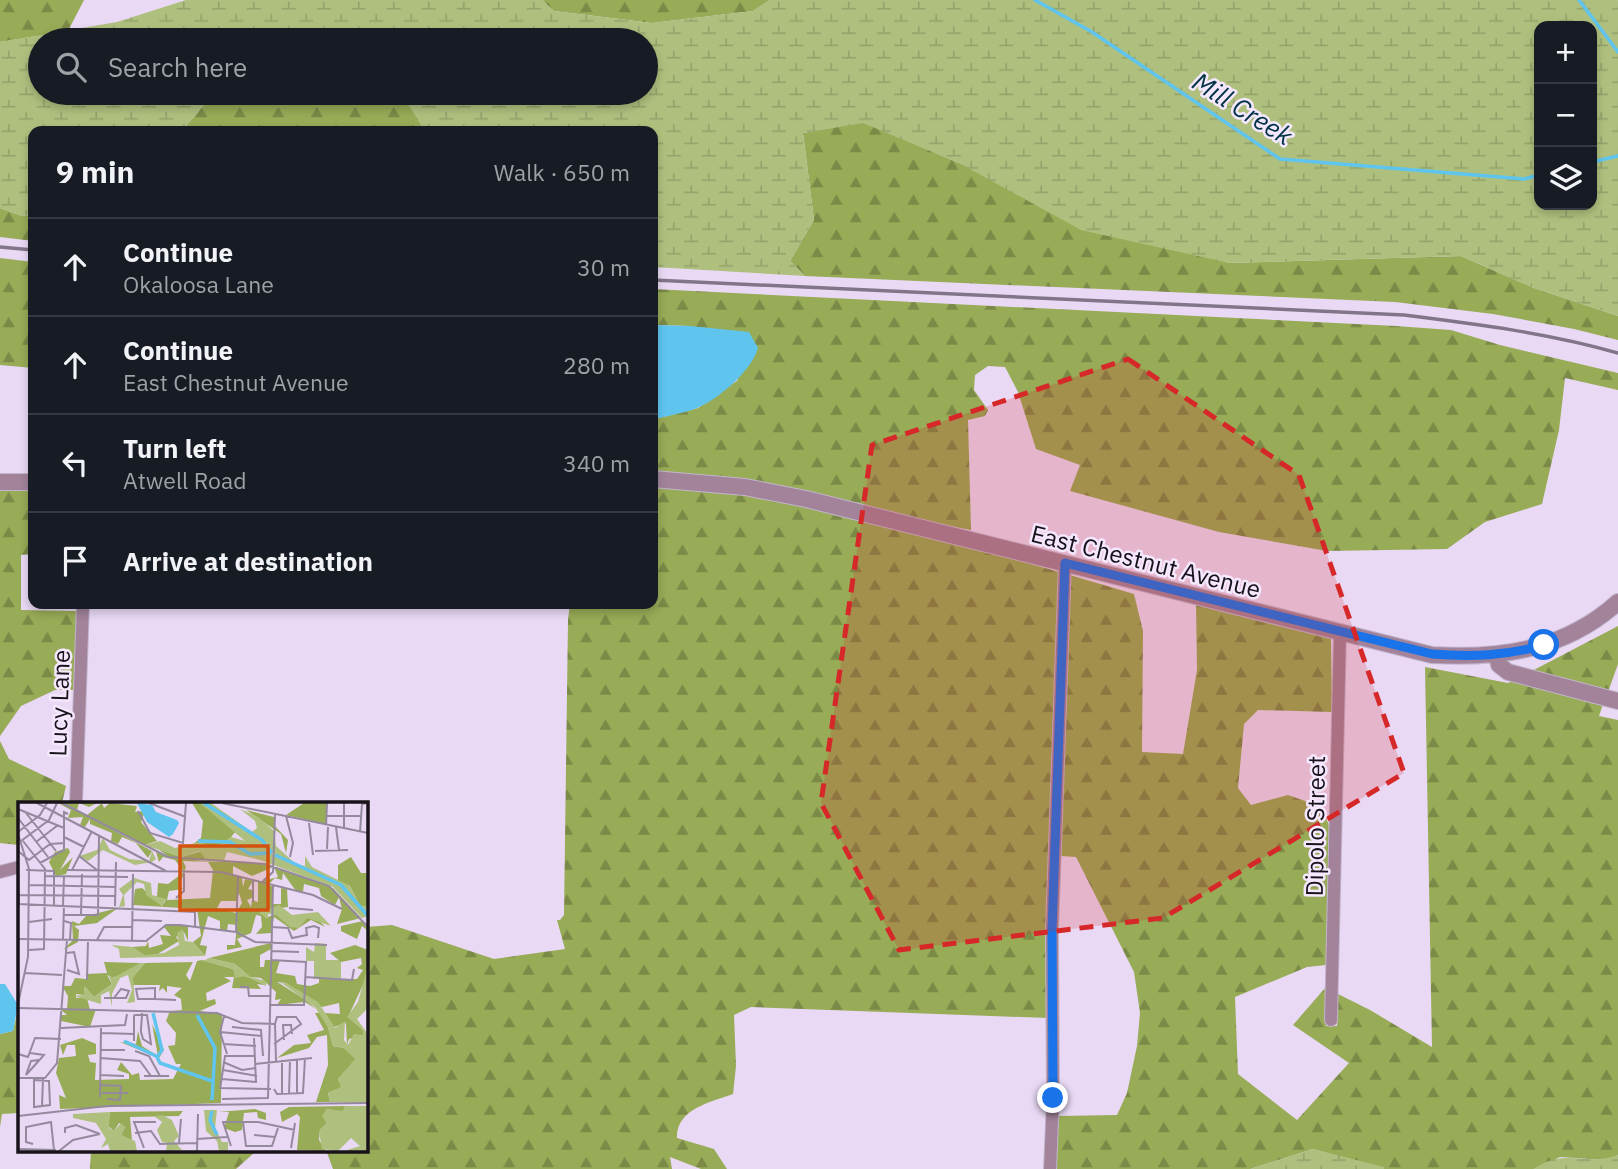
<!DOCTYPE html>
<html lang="en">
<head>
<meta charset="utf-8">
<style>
	body { margin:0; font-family:"IBM Plex Sans",sans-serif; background:#242831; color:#f1f3f6 }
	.controls { position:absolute; right:21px; top:21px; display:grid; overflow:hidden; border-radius:14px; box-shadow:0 4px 10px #0003 }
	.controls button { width:63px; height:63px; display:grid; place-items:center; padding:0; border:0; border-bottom:2px solid #363941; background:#171b24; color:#f1f3f6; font:35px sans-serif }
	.stop { position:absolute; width:21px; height:21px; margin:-16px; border:5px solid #1a73e8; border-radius:50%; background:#fff }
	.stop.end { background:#1a73e8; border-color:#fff; box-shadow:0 2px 7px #0008 }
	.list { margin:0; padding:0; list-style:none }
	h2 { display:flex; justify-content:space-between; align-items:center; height:91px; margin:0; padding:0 28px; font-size:30px }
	h2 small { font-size:23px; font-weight:400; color:#9ea1a6 }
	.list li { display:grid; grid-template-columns:46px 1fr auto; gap:21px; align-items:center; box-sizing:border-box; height:98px; padding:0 28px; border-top:2px solid #363941 }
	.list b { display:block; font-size:26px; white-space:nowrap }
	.list p { margin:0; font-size:23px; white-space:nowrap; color:#9ea1a6 }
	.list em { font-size:23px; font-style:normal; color:#9ea1a6 }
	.icon { flex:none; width:38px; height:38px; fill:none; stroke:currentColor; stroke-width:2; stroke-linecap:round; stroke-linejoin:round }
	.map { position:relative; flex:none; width:1618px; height:1169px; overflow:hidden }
	.search { position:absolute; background:#171b24; box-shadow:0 4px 10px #0003; left:28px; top:28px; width:630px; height:77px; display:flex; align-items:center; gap:18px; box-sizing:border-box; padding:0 24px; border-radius:38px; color:#9ea1a6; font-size:26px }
	.panel { position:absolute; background:#171b24; box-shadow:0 4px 10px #0003; left:28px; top:126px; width:630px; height:483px; border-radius:14px }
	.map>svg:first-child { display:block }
	.forest { fill:url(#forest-firs) }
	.wetland { fill:url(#wetland-marsh); fill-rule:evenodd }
	.water { fill:#5fc5ef }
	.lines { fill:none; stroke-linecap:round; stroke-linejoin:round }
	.stream { stroke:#5fc5ef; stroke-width:3.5 }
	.minor-casing { stroke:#c3b5ce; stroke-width:14 }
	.tertiary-casing { stroke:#c3b5ce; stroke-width:18 }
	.minor { stroke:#a2839a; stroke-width:12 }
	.tertiary { stroke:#a2839a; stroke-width:16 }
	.rail { stroke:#817688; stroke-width:3.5 }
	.route { stroke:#1a73e8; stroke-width:9 }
	.marked { fill:#d62828; fill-opacity:0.2; stroke:#d62828; stroke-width:5; stroke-dasharray:14 9; stroke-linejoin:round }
	.labels { text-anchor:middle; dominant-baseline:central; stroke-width:5; stroke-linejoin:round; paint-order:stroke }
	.street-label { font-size:24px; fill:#18121b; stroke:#f5e8fe }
	.water-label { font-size:26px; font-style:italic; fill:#023344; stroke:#f5e8fe }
	.inset-river { fill:none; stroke:#5fc5ef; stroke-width:3.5 }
	.inset-road { fill:none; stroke:#95899e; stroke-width:2 }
	.view { fill:#d3520e; fill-opacity:0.15; stroke:#d3520e; stroke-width:3.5 }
	.inset-edge { fill:none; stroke:#18121b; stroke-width:3.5 }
</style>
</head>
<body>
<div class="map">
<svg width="1618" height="1169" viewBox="0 0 1618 1169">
	<defs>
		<pattern id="forest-firs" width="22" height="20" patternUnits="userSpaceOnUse" patternTransform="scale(1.75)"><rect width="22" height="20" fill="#98ab57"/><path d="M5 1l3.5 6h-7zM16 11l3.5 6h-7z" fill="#7b8a47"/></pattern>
		<pattern id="wetland-marsh" width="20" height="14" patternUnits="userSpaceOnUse" patternTransform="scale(1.75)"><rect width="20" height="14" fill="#afc07e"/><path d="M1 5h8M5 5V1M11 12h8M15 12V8" fill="none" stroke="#96a46c"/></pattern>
	</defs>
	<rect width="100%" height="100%" fill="#e9d9f5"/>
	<path class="forest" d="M 0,0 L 84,0 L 68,31 L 0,42 Z
		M 542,0 L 770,0 L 753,11 L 652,23 L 554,11 Z
		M 366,95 L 409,104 L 425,131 L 182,131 L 208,100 Z
		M 863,122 L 959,163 L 1229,263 L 1461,256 L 1534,288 L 1618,316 L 1618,340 L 1574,329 L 1493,314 L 1395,302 L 805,276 L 790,261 L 814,220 L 803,133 Z
		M 0,208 L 22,216 L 33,215 L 33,241 L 0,237 Z
		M 0,258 L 33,262 L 33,368 L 0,365 Z
		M 653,289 L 1396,326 L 1451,330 L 1500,345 L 1618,373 L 1618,390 L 1565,378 L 1559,430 L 1542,504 L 1485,522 L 1447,549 L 1327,551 L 1219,532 L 1070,491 L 1080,465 L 1036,449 L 1018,392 L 1005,367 L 988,366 L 975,375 L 974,390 L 988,410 L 985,416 L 968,420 L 971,530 L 653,473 L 653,417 L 659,418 L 698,408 L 738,380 L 690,326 L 653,325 Z
		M 653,485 L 711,490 L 772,498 L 1011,558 L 1059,572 L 1046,930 L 1047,1018 L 751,1007 L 734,1015 L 736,1066 L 733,1094 C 711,1102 676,1109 677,1138 L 714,1149 L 727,1169 L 701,1169 L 670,1157 L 672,1169 L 333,1169 L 326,1150 L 366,1150 L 366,927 L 392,925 L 494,959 L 565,949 L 557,920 L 560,920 L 564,915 L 568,620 L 570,604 L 653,604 Z
		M 0,488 L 33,488 L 33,554 L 21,555 L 21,610 L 78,611 L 75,690 L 55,690 L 21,706 L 0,736 Z
		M 1070,575 L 1134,594 L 1143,631 L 1142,752 L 1183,754 L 1197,670 L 1196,603 L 1331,637 L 1332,712 L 1258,710 L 1244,724 L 1238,788 L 1251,805 L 1288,795 L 1322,807 L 1331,831 L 1326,965 L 1307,967 L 1235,997 L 1238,1074 L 1297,1120 L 1349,1063 L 1293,1025 L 1325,988 L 1327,989 L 1326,1026 L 1337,1026 L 1338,994 L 1370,1010 L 1432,1047 L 1425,667 L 1508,683 L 1514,680 L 1603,704 L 1599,716 L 1618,720 L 1618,1155 L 1607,1160 L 1560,1157 L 1534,1169 L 1384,1169 L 1313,1149 L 1250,1169 L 1056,1169 L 1058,1116 L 1117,1115 L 1127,1093 L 1137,1046 L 1140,1013 L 1134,972 L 1076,857 L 1060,856 Z
		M 1618,626 L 1618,664 L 1608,692 L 1530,672 Z
		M 0,741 L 9,759 L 66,786 L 62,803 L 19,803 L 18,845 L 0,843 Z
		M 19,1005 L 19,1113 L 2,1114 L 0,1127 L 0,1034 L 13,1031 Z
		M 91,1150 L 313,1150 L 254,1153 L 236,1169 L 90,1169 Z"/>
	<path class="wetland" d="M 186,0 L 542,0 L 554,11 L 652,23 L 753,11 L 770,0 L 1618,0 L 1618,316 L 1534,288 L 1461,256 L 1229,263 L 1081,230 L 959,163 L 863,123 L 803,133 L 814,220 L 790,261 L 805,276 L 653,267 L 653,131 L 425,131 L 408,104 L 366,95 L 208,100 L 182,131 L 33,131 L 33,215 L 22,216 L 0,208 L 0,42 L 117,22 ZM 1592,26 L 1592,205 L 1539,205 L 1539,26 ZM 646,40 L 646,93 L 40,93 L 40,40 Z
		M 1313,1149 L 1384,1167 L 1384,1169 L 1250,1169 Z
		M 1618,1155 L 1618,1169 L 1534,1169 C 1563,1147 1588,1167 1618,1155 Z"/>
	<path class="water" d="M 653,325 L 690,326 L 749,332 L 758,348 C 752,370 719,399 697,408 C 685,413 671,415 659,418 L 653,417 Z
		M 0,984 L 5,984 L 18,1005 L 13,1031 L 0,1034 Z"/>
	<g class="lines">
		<path class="stream" d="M 1035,0 L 1092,32 L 1280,159 L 1524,179 L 1539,175
			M 1579,0 L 1618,52
			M 1592,162 L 1618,156"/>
		<g class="minor-casing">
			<path id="minor" d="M 76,803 L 83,604
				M 0,872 L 19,867
				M 1331,1020 L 1340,633
				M 1050,1169 L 1053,1098 L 1052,930 L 1065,563"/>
		</g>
		<g class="tertiary-casing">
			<path id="tertiary" d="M 653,479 L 745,487 L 806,499 L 1432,655 C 1501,659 1565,650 1618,602
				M 0,482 L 33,482
				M 1497,656 L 1499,665 L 1508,672 L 1618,701"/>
		</g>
		<use href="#minor" class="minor"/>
		<use href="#tertiary" class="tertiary"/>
		<path class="rail" d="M 0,247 L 33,250
			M 653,280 L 1404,315 C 1476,324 1548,333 1618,353"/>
	</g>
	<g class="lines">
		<path class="route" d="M 1053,1098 L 1052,930 L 1065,563 L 1432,654 C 1471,657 1506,656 1544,645"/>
	</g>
	<path class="marked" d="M 1128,359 L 1299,475 L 1404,773 L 1163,918 L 899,950 L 821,803 L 872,445 Z"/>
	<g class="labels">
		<g class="street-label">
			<text transform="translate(1146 561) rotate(14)">East Chestnut Avenue</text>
			<text transform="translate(59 703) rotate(-88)">Lucy Lane</text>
			<text transform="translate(1315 826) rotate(-89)">Dipolo Street</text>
		</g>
		<g class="water-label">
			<text transform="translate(1243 108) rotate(32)">Mill Creek</text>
		</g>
	</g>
	<g transform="translate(18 802)">
		<rect width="350" height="350" fill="#e9d9f5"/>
		<path d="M 297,141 L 308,142 L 308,158 L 323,158 L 323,176 L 296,177 L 296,159 L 288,159 L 288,145 L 296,150 Z" fill="#afc07e"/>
		<path d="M 40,1 L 79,1 L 71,5 L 61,1 L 59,8 L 47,2 L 134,49 L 130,56 L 118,41 L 104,35 L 100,42 L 93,39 L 94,31 L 72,22 L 72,17 L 67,25 L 62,23 L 65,15 L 50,16 L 53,8 ZM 84,1 L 86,6 L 92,1 L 119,4 L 117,10 L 127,9 L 123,20 L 139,39 L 126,43 L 69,13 ZM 174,1 L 182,1 L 218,29 L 209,40 L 197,45 L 174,43 L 183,36 L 185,19 ZM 286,1 L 308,1 L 308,22 L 268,13 ZM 228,8 L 256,15 L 256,23 L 270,38 L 268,51 L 263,32 ZM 50,46 L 52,50 L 42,68 L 55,55 L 48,72 L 38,74 L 31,60 L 37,50 ZM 140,47 L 163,55 L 184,49 L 188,58 L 176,59 L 238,61 L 255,65 L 234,74 L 215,64 L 215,73 L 224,76 L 225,85 L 227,77 L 235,79 L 230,87 L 234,88 L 234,96 L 229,98 L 233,105 L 234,98 L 240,100 L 240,80 L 260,75 L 256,65 L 315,86 L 343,116 L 319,122 L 324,107 L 321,95 L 317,103 L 303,94 L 301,86 L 286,82 L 285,90 L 278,89 L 265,71 L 264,78 L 257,76 L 250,83 L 254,84 L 254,102 L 263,102 L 263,86 L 269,87 L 270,105 L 246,108 L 243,110 L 248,116 L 257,112 L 281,125 L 288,116 L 299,116 L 307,125 L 293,118 L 276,129 L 256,115 L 253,131 L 238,132 L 244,125 L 243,114 L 238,113 L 233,131 L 219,137 L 224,145 L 209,148 L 209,143 L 217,143 L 219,123 L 210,122 L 209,129 L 202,129 L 202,119 L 190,114 L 182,143 L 189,144 L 187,154 L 175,140 L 183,134 L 179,107 L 115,103 L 117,87 L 124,86 L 144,104 L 148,98 L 139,95 L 140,81 L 150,82 L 166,70 L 162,84 L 165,87 L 151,89 L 149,98 L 192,96 L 195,68 L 190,60 L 165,59 L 168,65 L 166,70 L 157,58 L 145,55 L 141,60 L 138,50 L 151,55 ZM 221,91 L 224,101 L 218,111 L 199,106 L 203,99 L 219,99 ZM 333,55 L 343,71 L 350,71 L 350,105 L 342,104 L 332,84 L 320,79 L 320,63 ZM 100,106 L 79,121 L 56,124 L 61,128 L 60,140 L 45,148 L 55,138 L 54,119 L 61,122 L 68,114 ZM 345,119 L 350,129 L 344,124 L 339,137 L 323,129 L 323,124 ZM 149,123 L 170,124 L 170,139 L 166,130 L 158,135 L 161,139 L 138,153 L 126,153 L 114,145 L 128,144 L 130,139 L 131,146 L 145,142 L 142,133 L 153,134 L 146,125 ZM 253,141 L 253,147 L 242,153 L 242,165 L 246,165 L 247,158 L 262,158 L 258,171 L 277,174 L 279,182 L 292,184 L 301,181 L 301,177 L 339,177 L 345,168 L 339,166 L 344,162 L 343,156 L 323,160 L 312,151 L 337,143 L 350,148 L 349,174 L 330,215 L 345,228 L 345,233 L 331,237 L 329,243 L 328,221 L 316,225 L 307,211 L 322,212 L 321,201 L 304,205 L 268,181 L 259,180 L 288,198 L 298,207 L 287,200 L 259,203 L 263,197 L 257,198 L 258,190 L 243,176 L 232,175 L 217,162 L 191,156 ZM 184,158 L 215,167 L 218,172 L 242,178 L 246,183 L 239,182 L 243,187 L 214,186 L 216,175 L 206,175 L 213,179 L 188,191 L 189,199 L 197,197 L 198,202 L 182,209 L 204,212 L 203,301 L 42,307 L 41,293 L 48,296 L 38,271 L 41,256 L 58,254 L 57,243 L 49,243 L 45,253 L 42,243 L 64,236 L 78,242 L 78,252 L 70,253 L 72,260 L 78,261 L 77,278 L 111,277 L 111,272 L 99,268 L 103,260 L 114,273 L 121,271 L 122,278 L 155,277 L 163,262 L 158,262 L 150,244 L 157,243 L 158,231 L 148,219 L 152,209 L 164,208 L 163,197 L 156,193 L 164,186 L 149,184 L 149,191 L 145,186 L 141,189 L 142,183 L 115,183 L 115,175 L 127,161 L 175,160 L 168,173 L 172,179 L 179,159 ZM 86,160 L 122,161 L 113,169 L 94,176 L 89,173 L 94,182 L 76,195 L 67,185 L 66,193 L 58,192 L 58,196 L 69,196 L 72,208 L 78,207 L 72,225 L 43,219 L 43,213 L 49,213 L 43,208 L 49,208 L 50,194 L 44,184 L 53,184 L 57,176 L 68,177 L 68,172 L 89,171 ZM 297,211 L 302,211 L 310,225 L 315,244 L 326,246 L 338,257 L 320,277 L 324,285 L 310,291 L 312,300 L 298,300 L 310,263 L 309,233 L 299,235 L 291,246 L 259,256 L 276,243 L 293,241 L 289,233 L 306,228 ZM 134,222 L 146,248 L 141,256 L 102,240 L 118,242 L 120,229 L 124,244 L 140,254 ZM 327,304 L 325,310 L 309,307 L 305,314 L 309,321 L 302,328 L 301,338 L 308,349 L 279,348 L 282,315 L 279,312 L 264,320 L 262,310 L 271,305 ZM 237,307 L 248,311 L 248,318 L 240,316 L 239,310 L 226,311 L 224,328 L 217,330 L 206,326 L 211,310 L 200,310 ZM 165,309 L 161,314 L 112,315 L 114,339 L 103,333 L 107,325 L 101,321 L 96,329 L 90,324 L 92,310 Z" fill="#98ab57" fill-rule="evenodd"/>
		<path d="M 182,1 L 193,1 L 234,30 L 239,26 L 237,19 L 222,7 L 240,15 L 256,29 L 258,44 L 279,63 L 287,64 L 287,54 L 294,65 L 332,84 L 342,104 L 350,105 L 350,114 L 344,116 L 315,85 L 242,58 L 209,50 L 206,59 L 188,58 L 182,49 L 163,55 L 126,43 L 142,39 L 157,46 L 182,40 L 197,45 L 213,35 L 227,39 ZM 85,36 L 92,48 L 111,57 L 131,59 L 134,49 L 138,57 L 134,60 L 117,63 L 85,48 L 70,59 L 61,54 L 79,48 ZM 116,76 L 133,81 L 134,93 L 148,97 L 144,104 L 128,93 L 126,82 L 119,80 L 106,93 L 107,104 L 101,105 L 105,93 L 101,87 ZM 261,103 L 274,113 L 300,110 L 313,124 L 289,116 L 281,126 L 272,125 L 257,112 L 250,112 L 250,117 L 241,111 ZM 165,127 L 167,139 L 175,140 L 187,154 L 102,156 L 101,147 L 93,143 L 115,145 L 126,153 L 146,151 L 161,143 L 159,131 ZM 191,156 L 217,162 L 232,175 L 248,179 L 248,184 L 227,174 L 217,176 L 215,167 L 185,159 ZM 122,161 L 127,161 L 115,175 L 117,200 L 109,201 L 114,188 L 110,173 L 102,176 L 94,192 L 94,205 L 91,189 L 83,193 L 83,202 L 56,194 L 66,193 L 66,184 L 76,195 L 94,182 L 90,172 L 95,176 ZM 350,163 L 349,207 L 339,217 L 349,231 L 350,301 L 312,300 L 310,291 L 323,285 L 320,277 L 337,257 L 326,246 L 315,244 L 310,225 L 297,205 L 265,182 L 253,183 L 268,181 L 300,200 L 317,226 L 327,219 L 326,238 L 330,243 L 336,232 L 345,233 L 345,228 L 329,215 L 340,200 ZM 327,304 L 350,304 L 350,349 L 326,349 L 342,344 L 333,336 L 320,349 L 304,347 L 301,329 L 309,321 L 304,314 L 309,307 L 325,309 ZM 186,308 L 199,308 L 197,326 L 204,340 L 210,340 L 210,349 L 201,349 L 199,339 L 188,329 ZM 92,310 L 91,326 L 96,329 L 103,321 L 107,325 L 103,333 L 117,339 L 119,349 L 92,349 L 90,342 L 83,346 L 88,337 L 78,321 L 55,316 L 55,312 ZM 144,313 L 154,318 L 161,334 L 156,339 L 164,348 L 148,349 L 149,341 L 144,340 L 139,328 L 144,320 L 136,314 Z" fill="#afc07e"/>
		<path d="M 119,1 L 134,3 L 138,10 L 159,18 L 161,21 L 155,32 L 151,35 L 129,20 Z" fill="#5fc5ef"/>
		<path class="inset-river" d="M 186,1 L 244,38 L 254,51M 180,39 L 212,40 L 232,52 L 253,51M 257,53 L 323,83 L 350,114M 135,211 L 144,248 L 139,255 L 142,261 L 194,279M 179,213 L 197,246 L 194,298M 106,239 L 138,254M 194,309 L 192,318 L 199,333"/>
		<path class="inset-road" d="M 19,1 L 148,69M 44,1 L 150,55 L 247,62 L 311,84 L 350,125M 131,1 L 168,15M 204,1 L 350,31M 0,7 L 46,26M 120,9 L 132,31 L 165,41 L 168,1M 8,11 L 38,49M 268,14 L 275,41 L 272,55M 309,14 L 343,14M 0,16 L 30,55M 291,21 L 295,53M 308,24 L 309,1M 318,25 L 321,48M 326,27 L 326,1M 0,30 L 22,13 L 29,1M 342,30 L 344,2 L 350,1M 0,32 L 11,67 L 10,155 L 0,202M 46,35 L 66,45M 3,39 L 31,18 L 39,1M 5,39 L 27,67 L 26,147 L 11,148M 18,40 L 40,23M 309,47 L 310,25M 0,49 L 11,58 L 32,42 L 46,41M 297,49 L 330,48M 61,54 L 79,68M 22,61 L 46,48 L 46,10 L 50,12M 0,65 L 1,102 L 177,110 L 177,126M 8,68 L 36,69 L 36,103M 49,68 L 203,70 L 295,93 L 324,107M 54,68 L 74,29M 27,74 L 110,75M 245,79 L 255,70 L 257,13M 11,83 L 98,85M 0,93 L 97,94M 158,96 L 166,89 L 166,70M 235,100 L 235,78M 45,103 L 46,74M 97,104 L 98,60M 271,106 L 295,108M 46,113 L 80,113 L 81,33M 63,113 L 64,72M 114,118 L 144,119M 46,119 L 53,121 L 52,138M 11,120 L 34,117M 253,125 L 270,126 L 274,136 L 289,133 L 288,126 L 296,124 L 301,126 L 300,136M 218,130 L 220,74M 0,137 L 128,139 L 148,123 L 162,123 L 218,130 L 237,140 L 309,143M 45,138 L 46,103M 79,138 L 86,125 L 114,125M 114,139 L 115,72M 253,149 L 281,150M 49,151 L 56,150 L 61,172 L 49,168M 7,171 L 44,173M 287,175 L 334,178 L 336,167M 69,178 L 70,138M 222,185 L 230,185 L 231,194 L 252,194M 86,196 L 108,196 L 111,189 L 103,187 L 96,196M 137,197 L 137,186 L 118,187 L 120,197 L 137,197 L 158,198M 251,203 L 286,203 L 288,160 L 253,158M 0,206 L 199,211 L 224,221 L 257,222M 206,214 L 202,230 L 209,252M 257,222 L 258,259M 214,225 L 243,228 L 245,254M 43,226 L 107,223 L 109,212M 202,230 L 244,234M 83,231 L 116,232M 266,238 L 265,223 L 273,223 L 274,232M 116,239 L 116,214 L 117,213 L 129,213 L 133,242 L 125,237 L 123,230 L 123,227 L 124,213 L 124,209M 205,242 L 238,244M 256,242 L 283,222 L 278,215 L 259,215 L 257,222M 82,248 L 107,248M 117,249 L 131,254 L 142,274M 0,252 L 10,255 L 17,236 L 43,237M 82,256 L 122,259 L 133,274M 205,260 L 224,268 L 238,266M 237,262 L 294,256M 205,268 L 239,274M 8,273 L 26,253 L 12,251M 8,273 L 13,259 L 21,258M 82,273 L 106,274M 126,274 L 151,274M 0,276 L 27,276 L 39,261 L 49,138M 204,277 L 238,280 L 236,236M 16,278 L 31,279 L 32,303 L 16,305 ZM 82,283 L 103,284 L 102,298 L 89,297M 202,286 L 253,287M 202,287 L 207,254 L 237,254M 256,287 L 259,292 L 285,291 L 287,256M 84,291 L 110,291M 264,292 L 264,258M 271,292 L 272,258M 279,292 L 279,257M 82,295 L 83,226M 204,297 L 250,296 L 255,83M 24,304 L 25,277M 0,314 L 89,304 L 350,301M 225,320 L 228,344 L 254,344 L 260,326M 47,331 L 47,326 L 58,323 L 82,332M 117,331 L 133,329 L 142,342 L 179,341M 236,333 L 257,335M 179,337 L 209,335M 161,341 L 163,317M 15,342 L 8,340 L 8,325 L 33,320 L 36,348M 213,344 L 205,320 L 240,320 L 277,328M 126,346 L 116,320 L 138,320M 273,346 L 277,321M 0,347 L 38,348M 41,349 L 55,338 L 82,332M 179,349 L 180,312"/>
		<path class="view" d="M 162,44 L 250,44 L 250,108 L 162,108 Z"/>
		<rect width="350" height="350" class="inset-edge"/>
	</g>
</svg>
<div class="controls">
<button>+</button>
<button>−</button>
<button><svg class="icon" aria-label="layers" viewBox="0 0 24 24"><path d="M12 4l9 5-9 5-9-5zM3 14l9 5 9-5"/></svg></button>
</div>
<div class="stop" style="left:1544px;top:645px"></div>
<div class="stop end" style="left:1053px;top:1098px"></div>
<div class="search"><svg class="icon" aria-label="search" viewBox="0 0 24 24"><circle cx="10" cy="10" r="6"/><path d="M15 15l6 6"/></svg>Search here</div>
<section class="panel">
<h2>9 min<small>Walk · 650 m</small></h2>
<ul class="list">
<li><svg class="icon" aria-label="ahead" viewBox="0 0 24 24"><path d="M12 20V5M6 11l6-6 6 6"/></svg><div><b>Continue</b><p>Okaloosa Lane</p></div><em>30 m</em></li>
<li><svg class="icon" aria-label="ahead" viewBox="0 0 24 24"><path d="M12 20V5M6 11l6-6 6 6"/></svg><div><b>Continue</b><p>East Chestnut Avenue</p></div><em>280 m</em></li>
<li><svg class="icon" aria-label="left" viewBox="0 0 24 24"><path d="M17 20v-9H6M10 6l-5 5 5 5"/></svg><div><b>Turn left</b><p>Atwell Road</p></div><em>340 m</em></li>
<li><svg class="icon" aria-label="arrive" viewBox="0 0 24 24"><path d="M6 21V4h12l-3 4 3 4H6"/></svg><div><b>Arrive at destination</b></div></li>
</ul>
</section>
</div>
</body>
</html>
